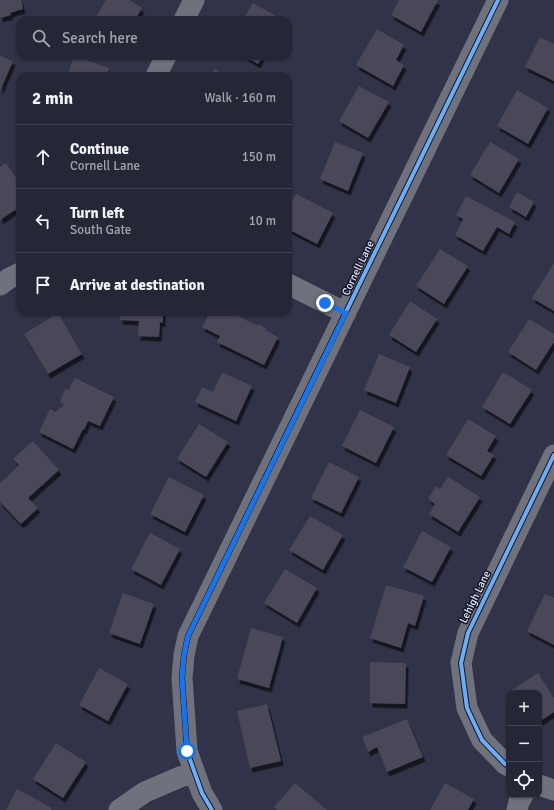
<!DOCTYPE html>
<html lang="en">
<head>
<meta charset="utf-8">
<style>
	body { margin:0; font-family:Signika,sans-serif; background:#2d2f3e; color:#f1f3f6 }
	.controls { position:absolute; right:12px; bottom:12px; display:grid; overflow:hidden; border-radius:8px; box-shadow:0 1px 3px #0004 }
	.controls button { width:36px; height:36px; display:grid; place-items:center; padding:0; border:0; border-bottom:1px solid #424451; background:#252736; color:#f1f3f6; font:20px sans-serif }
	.stop { position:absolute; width:12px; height:12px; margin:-9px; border:3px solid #1a73e8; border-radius:50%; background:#fff }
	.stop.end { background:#1a73e8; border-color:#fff; box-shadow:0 1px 4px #0008 }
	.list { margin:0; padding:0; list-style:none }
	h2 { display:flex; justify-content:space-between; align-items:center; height:52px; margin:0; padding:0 16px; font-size:17px }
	h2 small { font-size:13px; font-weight:400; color:#a3a5ad }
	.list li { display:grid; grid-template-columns:26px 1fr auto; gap:12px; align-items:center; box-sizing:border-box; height:64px; padding:0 16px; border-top:1px solid #424451 }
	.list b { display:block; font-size:15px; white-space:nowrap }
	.list p { margin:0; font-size:13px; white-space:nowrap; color:#a3a5ad }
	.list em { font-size:13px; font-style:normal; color:#a3a5ad }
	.icon { flex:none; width:22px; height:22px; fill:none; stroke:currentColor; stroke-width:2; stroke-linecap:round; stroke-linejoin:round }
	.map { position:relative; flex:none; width:554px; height:810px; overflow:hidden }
	.search { position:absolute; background:#252736; box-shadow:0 1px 3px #0004; left:16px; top:16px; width:276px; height:44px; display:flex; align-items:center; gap:10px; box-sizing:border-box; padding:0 14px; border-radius:12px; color:#a3a5ad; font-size:15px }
	.panel { position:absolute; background:#252736; box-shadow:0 1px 3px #0004; left:16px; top:72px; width:276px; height:244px; border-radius:12px }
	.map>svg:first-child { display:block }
	.building { fill:#484759; filter:url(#shadow) }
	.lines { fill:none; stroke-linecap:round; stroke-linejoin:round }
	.minor { stroke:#6f727c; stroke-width:21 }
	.cycleway-casing { stroke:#141728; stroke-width:6 }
	.cycleway { stroke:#6dadf4; stroke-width:4 }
	.route { stroke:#1a73e8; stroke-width:5 }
	.labels { text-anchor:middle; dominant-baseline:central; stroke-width:3; stroke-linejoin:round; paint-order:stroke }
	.street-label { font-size:11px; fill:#e3e8fb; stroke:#141728 }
</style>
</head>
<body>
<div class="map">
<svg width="554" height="810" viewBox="0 0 554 810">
	<defs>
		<filter id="shadow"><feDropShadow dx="2.5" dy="4.5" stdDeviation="0" flood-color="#0009"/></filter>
	</defs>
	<rect width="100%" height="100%" fill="#313448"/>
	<path class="building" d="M 0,0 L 21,0 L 23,9 L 10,13 L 11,15 L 0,18 Z
		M 106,0 L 129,0 L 142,8 L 135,20 L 94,20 Z
		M 399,0 L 438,0 L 421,32 L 391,15 Z
		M 253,3 L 283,20 L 243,20 Z
		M 377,29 L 404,45 L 396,60 L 404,65 L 393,86 L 356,65 Z
		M 540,37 L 554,44 L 554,81 L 525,67 Z
		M 0,56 L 13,61 L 0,91 Z
		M 74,56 L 109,68 L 106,76 L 67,76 Z
		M 244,56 L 262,56 L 258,64 Z
		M 214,69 L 228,76 L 211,76 Z
		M 359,86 L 389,102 L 368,138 L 339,121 Z
		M 517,90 L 548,108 L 528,144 L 497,126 Z
		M 335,142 L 363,153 L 348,191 L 320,179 Z
		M 490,142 L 519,159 L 499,193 L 470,175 Z
		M 6,163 L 20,184 L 20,216 L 15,210 L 0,220 L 0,167 Z
		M 517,192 L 534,202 L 526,217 L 509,207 Z
		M 296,194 L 333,213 L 317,244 L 288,229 L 288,209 Z
		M 466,196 L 515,222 L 509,234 L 497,227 L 483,251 L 455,235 L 463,219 L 456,215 Z
		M 440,249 L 468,266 L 444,304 L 416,286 Z
		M 554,263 L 554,311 L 532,298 Z
		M 410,301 L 437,319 L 416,352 L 389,335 Z
		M 120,312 L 163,312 L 163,323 L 160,322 L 159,337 L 138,336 L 139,321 L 120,320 Z
		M 210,312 L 230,312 L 258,326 L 258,324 L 266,328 L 265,330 L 278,337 L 264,365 L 217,342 L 220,336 L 202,327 Z
		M 58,313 L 82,354 L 48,374 L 24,334 Z
		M 529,319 L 554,334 L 554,342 L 536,370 L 508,352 Z
		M 379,354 L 410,367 L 396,403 L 364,390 Z
		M 222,372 L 252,386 L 236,421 L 195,402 L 202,387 L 213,392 Z
		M 503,372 L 532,390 L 510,424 L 482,407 Z
		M 75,378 L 114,397 L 100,426 L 88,421 L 84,430 L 83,429 L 73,449 L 39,432 L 50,409 L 56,412 L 59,408 L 60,409 L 64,404 L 60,402 L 65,389 L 68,390 Z
		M 360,410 L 394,427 L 376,463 L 342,446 Z
		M 468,419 L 496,436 L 487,451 L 494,455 L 481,476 L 446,455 Z
		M 199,424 L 228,442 L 206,477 L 177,459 Z
		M 33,441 L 59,470 L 28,498 L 38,508 L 21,524 L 0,502 L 0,483 L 19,465 L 13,459 Z
		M 329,462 L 359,477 L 341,513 L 311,498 Z
		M 169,477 L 204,495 L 185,532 L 150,514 Z
		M 448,477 L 480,497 L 458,532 L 429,514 L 435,504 L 428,499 L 436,486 L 440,489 Z
		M 310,516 L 343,535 L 323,570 L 289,550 Z
		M 422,531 L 451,547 L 432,582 L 403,567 Z
		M 150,533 L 180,549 L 161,585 L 131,569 Z
		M 285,569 L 317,588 L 297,623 L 264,603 Z
		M 386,585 L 424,596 L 415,626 L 408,623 L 401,648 L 370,638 Z
		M 123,593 L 154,604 L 140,644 L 109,633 Z
		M 545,594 L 554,598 L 554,645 L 527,631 Z
		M 251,628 L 283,637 L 269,688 L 237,679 Z
		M 370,662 L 406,663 L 405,704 L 370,703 Z
		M 99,668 L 128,684 L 108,721 L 79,705 Z
		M 538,673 L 554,698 L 554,712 L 539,722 L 539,693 L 507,693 Z
		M 267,704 L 281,761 L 250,768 L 237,711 Z
		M 407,719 L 423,757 L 387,772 L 377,747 L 368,752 L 362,737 Z
		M 56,743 L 86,762 L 63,798 L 33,779 Z
		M 295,783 L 327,810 L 277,810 L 274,807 Z
		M 445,783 L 474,799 L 468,810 L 430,810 Z
		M 17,789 L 52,808 L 51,810 L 6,810 Z"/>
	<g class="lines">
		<path class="minor" d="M 184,20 L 194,0
			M 156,76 L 166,56
			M 288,284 L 346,313
			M 0,285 L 8,279 L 20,273
			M 509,766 L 505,764 L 482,740 L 467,708 L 461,663 L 468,633 L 554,455
			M 539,785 L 554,790
			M 119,810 L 145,792 L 194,771
			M 212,810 L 202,793 L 187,751 L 182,678 L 184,655 L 188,636 L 498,0
			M 517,810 L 519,802 L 523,795"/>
		<g class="cycleway-casing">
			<path id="cycleway" d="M 509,766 L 505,764 L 482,740 L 467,708 L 461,663 L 468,633 L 554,455
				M 212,810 L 202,793 L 187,751 L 182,678 L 184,655 L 188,636 L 498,0"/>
		</g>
		<use href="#cycleway" class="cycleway"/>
	</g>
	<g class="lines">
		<path class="route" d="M 187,751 L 182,678 L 184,655 L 188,636 L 346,313 L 325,303"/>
	</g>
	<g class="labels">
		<g class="street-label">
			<text transform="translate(358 268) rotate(-64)">Cornell Lane</text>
			<text transform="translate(475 597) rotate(-64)">Lehigh Lane</text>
		</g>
	</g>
</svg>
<div class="controls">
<button>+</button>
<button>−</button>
<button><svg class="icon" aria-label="locate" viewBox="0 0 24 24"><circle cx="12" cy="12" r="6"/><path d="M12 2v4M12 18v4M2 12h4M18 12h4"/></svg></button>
</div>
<div class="stop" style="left:187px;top:751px"></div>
<div class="stop end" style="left:325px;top:303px"></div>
<div class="search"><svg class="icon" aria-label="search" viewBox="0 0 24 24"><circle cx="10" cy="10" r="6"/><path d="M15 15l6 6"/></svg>Search here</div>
<section class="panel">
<h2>2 min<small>Walk · 160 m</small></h2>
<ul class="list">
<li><svg class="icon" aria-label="ahead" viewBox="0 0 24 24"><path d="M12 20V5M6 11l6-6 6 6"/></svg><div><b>Continue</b><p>Cornell Lane</p></div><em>150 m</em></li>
<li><svg class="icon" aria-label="left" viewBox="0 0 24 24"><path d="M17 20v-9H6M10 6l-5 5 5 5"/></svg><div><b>Turn left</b><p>South Gate</p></div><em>10 m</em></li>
<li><svg class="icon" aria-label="arrive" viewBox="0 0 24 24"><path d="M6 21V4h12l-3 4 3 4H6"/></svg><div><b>Arrive at destination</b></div></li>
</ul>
</section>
</div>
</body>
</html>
